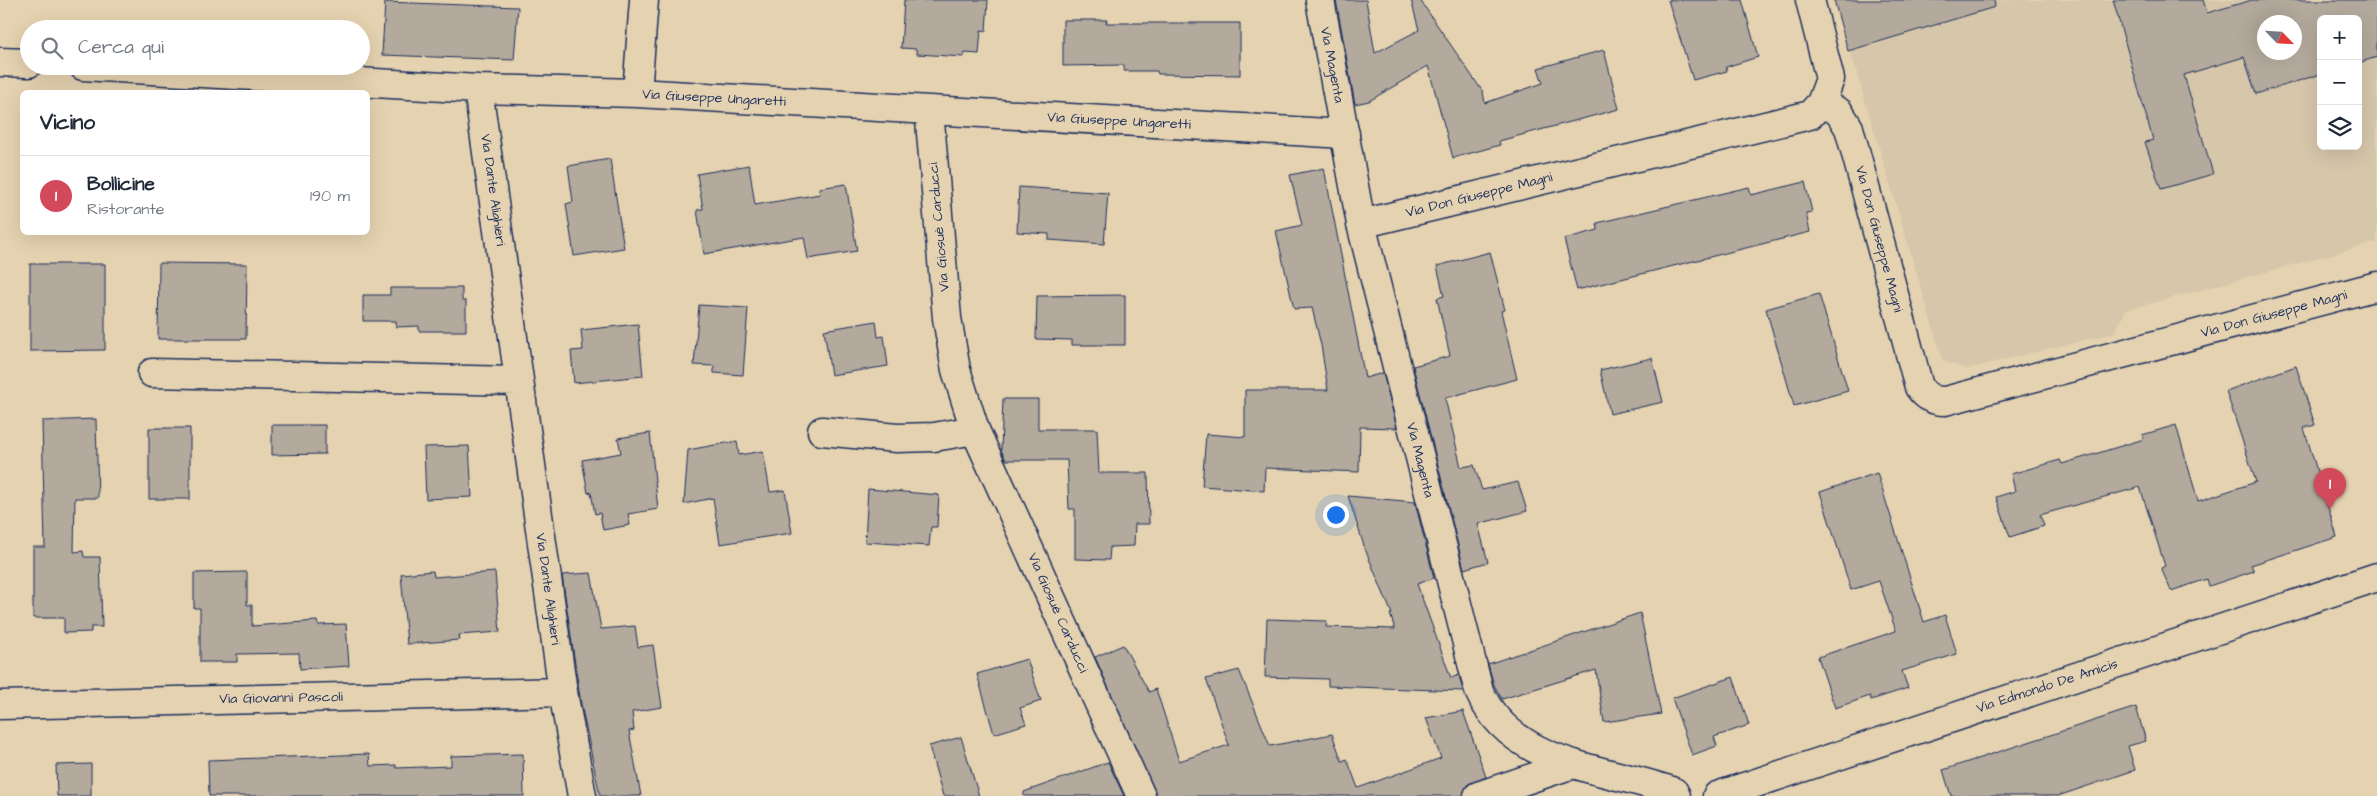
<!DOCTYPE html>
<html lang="it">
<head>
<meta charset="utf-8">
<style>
	body { margin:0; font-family:"Architects Daughter",sans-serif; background:#f6f6f7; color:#1f2937 }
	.controls { position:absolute; right:15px; top:15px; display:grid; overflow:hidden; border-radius:8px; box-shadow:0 5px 20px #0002 }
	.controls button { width:45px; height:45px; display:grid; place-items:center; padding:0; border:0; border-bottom:1px solid #e0e1e3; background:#fff; color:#1f2937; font:25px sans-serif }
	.compass { position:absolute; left:2257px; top:15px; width:45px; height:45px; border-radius:50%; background:#fff; box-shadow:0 5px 20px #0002; rotate:115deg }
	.you { position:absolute; left:1335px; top:514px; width:18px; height:18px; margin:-12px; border:4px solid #fff; border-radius:50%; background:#1a73e8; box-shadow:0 0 0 8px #1a73e833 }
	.badge { display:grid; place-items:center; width:32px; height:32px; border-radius:50%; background:#d1495b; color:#fff; font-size:16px; font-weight:700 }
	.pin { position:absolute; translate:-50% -41px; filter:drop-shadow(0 1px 2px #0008) }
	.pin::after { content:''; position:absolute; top:26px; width:18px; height:15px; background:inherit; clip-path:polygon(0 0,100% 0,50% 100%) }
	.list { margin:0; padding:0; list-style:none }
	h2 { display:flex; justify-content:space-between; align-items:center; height:65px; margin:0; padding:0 20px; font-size:21px }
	h2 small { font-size:16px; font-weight:400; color:#747a83 }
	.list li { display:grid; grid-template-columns:32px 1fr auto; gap:15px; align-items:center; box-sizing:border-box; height:80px; padding:0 20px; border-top:1px solid #e0e1e3 }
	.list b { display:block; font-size:19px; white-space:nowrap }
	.list p { margin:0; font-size:16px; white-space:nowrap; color:#747a83 }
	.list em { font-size:16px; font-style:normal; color:#747a83 }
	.icon { flex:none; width:28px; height:28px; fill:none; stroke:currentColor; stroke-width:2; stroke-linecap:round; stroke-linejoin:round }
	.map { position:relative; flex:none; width:2377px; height:796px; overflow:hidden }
	.search { position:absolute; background:#fff; box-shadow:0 5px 20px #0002; left:20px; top:20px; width:350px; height:55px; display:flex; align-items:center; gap:12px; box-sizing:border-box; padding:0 18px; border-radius:28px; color:#747a83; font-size:19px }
	.panel { position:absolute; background:#fff; box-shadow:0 5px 20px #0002; left:20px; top:90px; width:350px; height:145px; border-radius:8px }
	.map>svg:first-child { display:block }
	.built { fill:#d6c6aa; fill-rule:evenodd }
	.building { fill:#b3a99c; stroke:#1b2f5e; fill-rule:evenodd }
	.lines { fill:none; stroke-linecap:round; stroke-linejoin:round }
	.street-casing { stroke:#1b2f5e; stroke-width:31 }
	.secondary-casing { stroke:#1b2f5e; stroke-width:31 }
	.street { stroke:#e5d2b0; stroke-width:28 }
	.secondary { stroke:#e5d2b0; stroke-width:28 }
	.labels { text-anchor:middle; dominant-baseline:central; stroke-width:4; stroke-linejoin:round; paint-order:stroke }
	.street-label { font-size:14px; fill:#1b2f5e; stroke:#e5d2b0 }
</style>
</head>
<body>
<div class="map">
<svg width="2377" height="796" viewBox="0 0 2377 796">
	<rect width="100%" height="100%" fill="#e5d2b0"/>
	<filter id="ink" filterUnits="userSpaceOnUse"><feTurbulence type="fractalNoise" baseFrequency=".02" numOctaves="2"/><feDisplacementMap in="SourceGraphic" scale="10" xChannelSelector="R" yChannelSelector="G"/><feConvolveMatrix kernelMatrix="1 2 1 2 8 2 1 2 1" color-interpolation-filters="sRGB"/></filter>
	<g filter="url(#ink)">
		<path class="built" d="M 1835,0 L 2377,0 L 2377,242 L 2126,310 L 2114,333 L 1966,369 L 1943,361 ZM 2321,19 L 2358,19 L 2358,146 L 2321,146 ZM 2264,22 L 2294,22 L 2294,52 L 2264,52 Z"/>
		<path class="building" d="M 904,0 L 988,0 L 986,31 L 981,30 L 979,54 L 965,53 L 964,57 L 917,54 L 916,49 L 901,48 Z
			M 1336,0 L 1366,0 L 1375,53 L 1419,30 L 1411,0 L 1420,0 L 1483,92 L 1485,103 L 1543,83 L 1538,68 L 1604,50 L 1619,109 L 1499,141 L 1500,145 L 1453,158 L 1428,66 L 1369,101 L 1355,104 Z
			M 1668,0 L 1742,0 L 1758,57 L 1726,67 L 1727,71 L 1693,80 Z
			M 1834,0 L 1994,0 L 1995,7 L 1848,51 Z
			M 2113,0 L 2203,0 L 2207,13 L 2252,0 L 2377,0 L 2377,57 L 2358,63 L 2358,19 L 2321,19 L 2321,74 L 2256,94 L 2244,57 L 2184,75 L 2213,174 L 2161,189 L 2145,142 L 2153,140 ZM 2264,22 L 2294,22 L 2294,52 L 2264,52 Z
			M 385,2 L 518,7 L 514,60 L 382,55 Z
			M 1063,20 L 1107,20 L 1106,23 L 1240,23 L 1240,75 L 1158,74 L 1157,71 L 1124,71 L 1124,65 L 1063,66 Z
			M 610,159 L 624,248 L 574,256 L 566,204 L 573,202 L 568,166 Z
			M 749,165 L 755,205 L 820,194 L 819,188 L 846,184 L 857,251 L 808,259 L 804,237 L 704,254 L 697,210 L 703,209 L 697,174 Z
			M 1324,168 L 1365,378 L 1383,373 L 1397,428 L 1360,427 L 1359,472 L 1265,468 L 1264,491 L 1202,486 L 1206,434 L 1245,437 L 1245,390 L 1328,390 L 1321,345 L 1312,308 L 1294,309 L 1276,231 L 1302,225 L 1290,175 Z
			M 1805,182 L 1812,212 L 1806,213 L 1810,232 L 1577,290 L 1564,239 L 1598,230 L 1597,223 L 1749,187 L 1751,195 Z
			M 1019,187 L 1108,193 L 1104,244 L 1049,240 L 1049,234 L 1017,232 Z
			M 1490,252 L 1505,310 L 1501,311 L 1517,379 L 1445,398 L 1461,467 L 1474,465 L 1482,490 L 1518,482 L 1527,511 L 1478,524 L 1488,562 L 1464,569 L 1413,366 L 1450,356 L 1437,298 L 1444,296 L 1437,266 Z
			M 159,263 L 247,264 L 246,339 L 158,339 Z
			M 30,264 L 105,264 L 105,350 L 30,351 Z
			M 390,288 L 462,288 L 462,301 L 466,301 L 466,331 L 419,331 L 419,326 L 396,327 L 396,321 L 363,321 L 363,295 L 390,295 Z
			M 1819,294 L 1848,391 L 1794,406 L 1766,309 Z
			M 1125,295 L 1125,345 L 1072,345 L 1072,340 L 1036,339 L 1037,296 Z
			M 699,305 L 748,308 L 743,375 L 714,373 L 714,366 L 694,365 Z
			M 876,321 L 878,337 L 884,336 L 888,366 L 831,375 L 824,330 Z
			M 638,324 L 643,376 L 574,383 L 571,351 L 583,350 L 581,330 Z
			M 1652,358 L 1663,402 L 1610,414 L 1600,370 Z
			M 2296,366 L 2315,425 L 2304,428 L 2337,537 L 2251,565 L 2254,571 L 2209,586 L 2207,579 L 2171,591 L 2161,568 L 2165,566 L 2140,487 L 2040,515 L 2044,526 L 2010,537 L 1996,497 L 2015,491 L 2011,474 L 2060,460 L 2062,464 L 2144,439 L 2142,435 L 2176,425 L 2198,501 L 2256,482 L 2226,391 Z
			M 1003,399 L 1038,399 L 1038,429 L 1097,429 L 1099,473 L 1148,473 L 1149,524 L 1135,524 L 1134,546 L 1110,547 L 1109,560 L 1075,559 L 1075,509 L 1069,509 L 1067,460 L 1006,460 L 1001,450 Z
			M 96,419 L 98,498 L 75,498 L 74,552 L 83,551 L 84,557 L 100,557 L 102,627 L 91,627 L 91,632 L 64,633 L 64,618 L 33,618 L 33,547 L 45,547 L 42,421 Z
			M 272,425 L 325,425 L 325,454 L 272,455 Z
			M 149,428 L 190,428 L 190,499 L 149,499 Z
			M 650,433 L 658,509 L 628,514 L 630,525 L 603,530 L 600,513 L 595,514 L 591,492 L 588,493 L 582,460 L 621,453 L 618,438 Z
			M 737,441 L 739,455 L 763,451 L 770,492 L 785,490 L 792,533 L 720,544 L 713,498 L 684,504 L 688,450 Z
			M 469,446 L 472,497 L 426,499 L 424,447 Z
			M 1877,473 L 1924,622 L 1945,615 L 1957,654 L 1902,671 L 1908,688 L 1871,700 L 1870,696 L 1835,708 L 1818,657 L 1896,631 L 1879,581 L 1851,590 L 1820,492 Z
			M 868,489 L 939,495 L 937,527 L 931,527 L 929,546 L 865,542 Z
			M 1348,496 L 1415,502 L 1434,578 L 1417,584 L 1451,678 L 1459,675 L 1463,691 L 1328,686 L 1328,679 L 1265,677 L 1267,619 L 1327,621 L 1326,627 L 1395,629 L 1390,614 L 1392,614 L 1365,549 Z
			M 433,571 L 434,577 L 495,572 L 500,632 L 459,635 L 460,640 L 407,644 L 401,574 Z
			M 247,572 L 247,605 L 252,605 L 252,626 L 317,621 L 318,625 L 346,624 L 349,666 L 300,669 L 299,653 L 237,654 L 237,662 L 200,662 L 200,608 L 194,608 L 194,573 Z
			M 591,573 L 601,629 L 635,626 L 638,647 L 653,645 L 662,707 L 632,712 L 634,730 L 629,731 L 641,796 L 600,796 L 581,704 L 562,575 Z
			M 1640,613 L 1661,714 L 1604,722 L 1596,670 L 1502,699 L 1494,685 L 1488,664 Z
			M 1123,645 L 1149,692 L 1156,689 L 1179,761 L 1229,745 L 1206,679 L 1239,670 L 1270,746 L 1332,734 L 1342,761 L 1347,759 L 1358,788 L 1441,758 L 1426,718 L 1463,711 L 1486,777 L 1467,785 L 1463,796 L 1156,796 L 1095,657 Z
			M 1027,659 L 1041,701 L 1020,708 L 1026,724 L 994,734 L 977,674 Z
			M 1733,677 L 1749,725 L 1714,737 L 1717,746 L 1692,755 L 1672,698 Z
			M 2136,707 L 2146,741 L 2128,746 L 2135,770 L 2058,796 L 1951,796 L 1943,770 Z
			M 961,737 L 979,796 L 943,796 L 929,746 Z
			M 369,754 L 370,766 L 396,765 L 396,768 L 451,766 L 451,756 L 523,754 L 524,796 L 209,796 L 208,760 Z
			M 1108,762 L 1124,796 L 1024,796 L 1024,792 Z
			M 91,764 L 91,796 L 57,796 L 56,765 Z"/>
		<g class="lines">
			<g class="street-casing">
				<path id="street" d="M 0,62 L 29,63
					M 83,66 L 478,89 L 637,93 L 1345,134
					M 478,89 L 563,692 L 582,796
					M 637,93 L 644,0
					M 1821,103 L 1839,112 L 1849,128 L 1919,387 C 1926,397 1933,401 1945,401 L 2377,286
					M 929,110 L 947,318 L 956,370 L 975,430 L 1141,796
					M 1361,224 L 1810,115 L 1821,103 L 1830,79 L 1810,0
					M 152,373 L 519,381
					M 822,431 L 897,438 L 934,437 L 975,430
					M 0,705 L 563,692
					M 1478,796 L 1573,764
					M 1717,796 L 2377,577"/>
			</g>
			<g class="secondary-casing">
				<path id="secondary" d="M 1320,0 L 1361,224 L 1479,691 C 1513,767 1605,767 1674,792 L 1676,796"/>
			</g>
			<use href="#street" class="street"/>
			<use href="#secondary" class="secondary"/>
		</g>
	</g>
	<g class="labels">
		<g class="street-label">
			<text transform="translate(1332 65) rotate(79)">Via Magenta</text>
			<text transform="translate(714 98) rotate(3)">Via Giuseppe Ungaretti</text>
			<text transform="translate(1119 121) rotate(3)">Via Giuseppe Ungaretti</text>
			<text transform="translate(493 190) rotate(82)">Via Dante Alighieri</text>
			<text transform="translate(1479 195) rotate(-14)">Via Don Giuseppe Magni</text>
			<text transform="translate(939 227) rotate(-95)">Via Giosuè Carducci</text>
			<text transform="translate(1879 239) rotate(75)">Via Don Giuseppe Magni</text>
			<text transform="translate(2274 314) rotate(-15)">Via Don Giuseppe Magni</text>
			<text transform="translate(1420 460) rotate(76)">Via Magenta</text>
			<text transform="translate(548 589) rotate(82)">Via Dante Alighieri</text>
			<text transform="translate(1058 613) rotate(66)">Via Giosuè Carducci</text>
			<text transform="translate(2047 686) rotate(-18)">Via Edmondo De Amicis</text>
			<text transform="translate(281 698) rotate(-1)">Via Giovanni Pascoli</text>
		</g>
	</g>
</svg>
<div class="controls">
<button>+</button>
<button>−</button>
<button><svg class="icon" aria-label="layers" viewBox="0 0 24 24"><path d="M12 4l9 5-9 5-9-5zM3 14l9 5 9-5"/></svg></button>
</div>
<svg class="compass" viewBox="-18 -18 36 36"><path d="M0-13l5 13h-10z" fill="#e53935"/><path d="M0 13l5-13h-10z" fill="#747a83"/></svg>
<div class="you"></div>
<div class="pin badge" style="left:2330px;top:509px">1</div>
<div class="search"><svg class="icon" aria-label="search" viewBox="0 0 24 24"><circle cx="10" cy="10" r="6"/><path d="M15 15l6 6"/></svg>Cerca qui</div>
<section class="panel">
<h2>Vicino<small></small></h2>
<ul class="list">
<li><span class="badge">1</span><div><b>Bollicine</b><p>Ristorante</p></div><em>190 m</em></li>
</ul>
</section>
</div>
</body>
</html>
